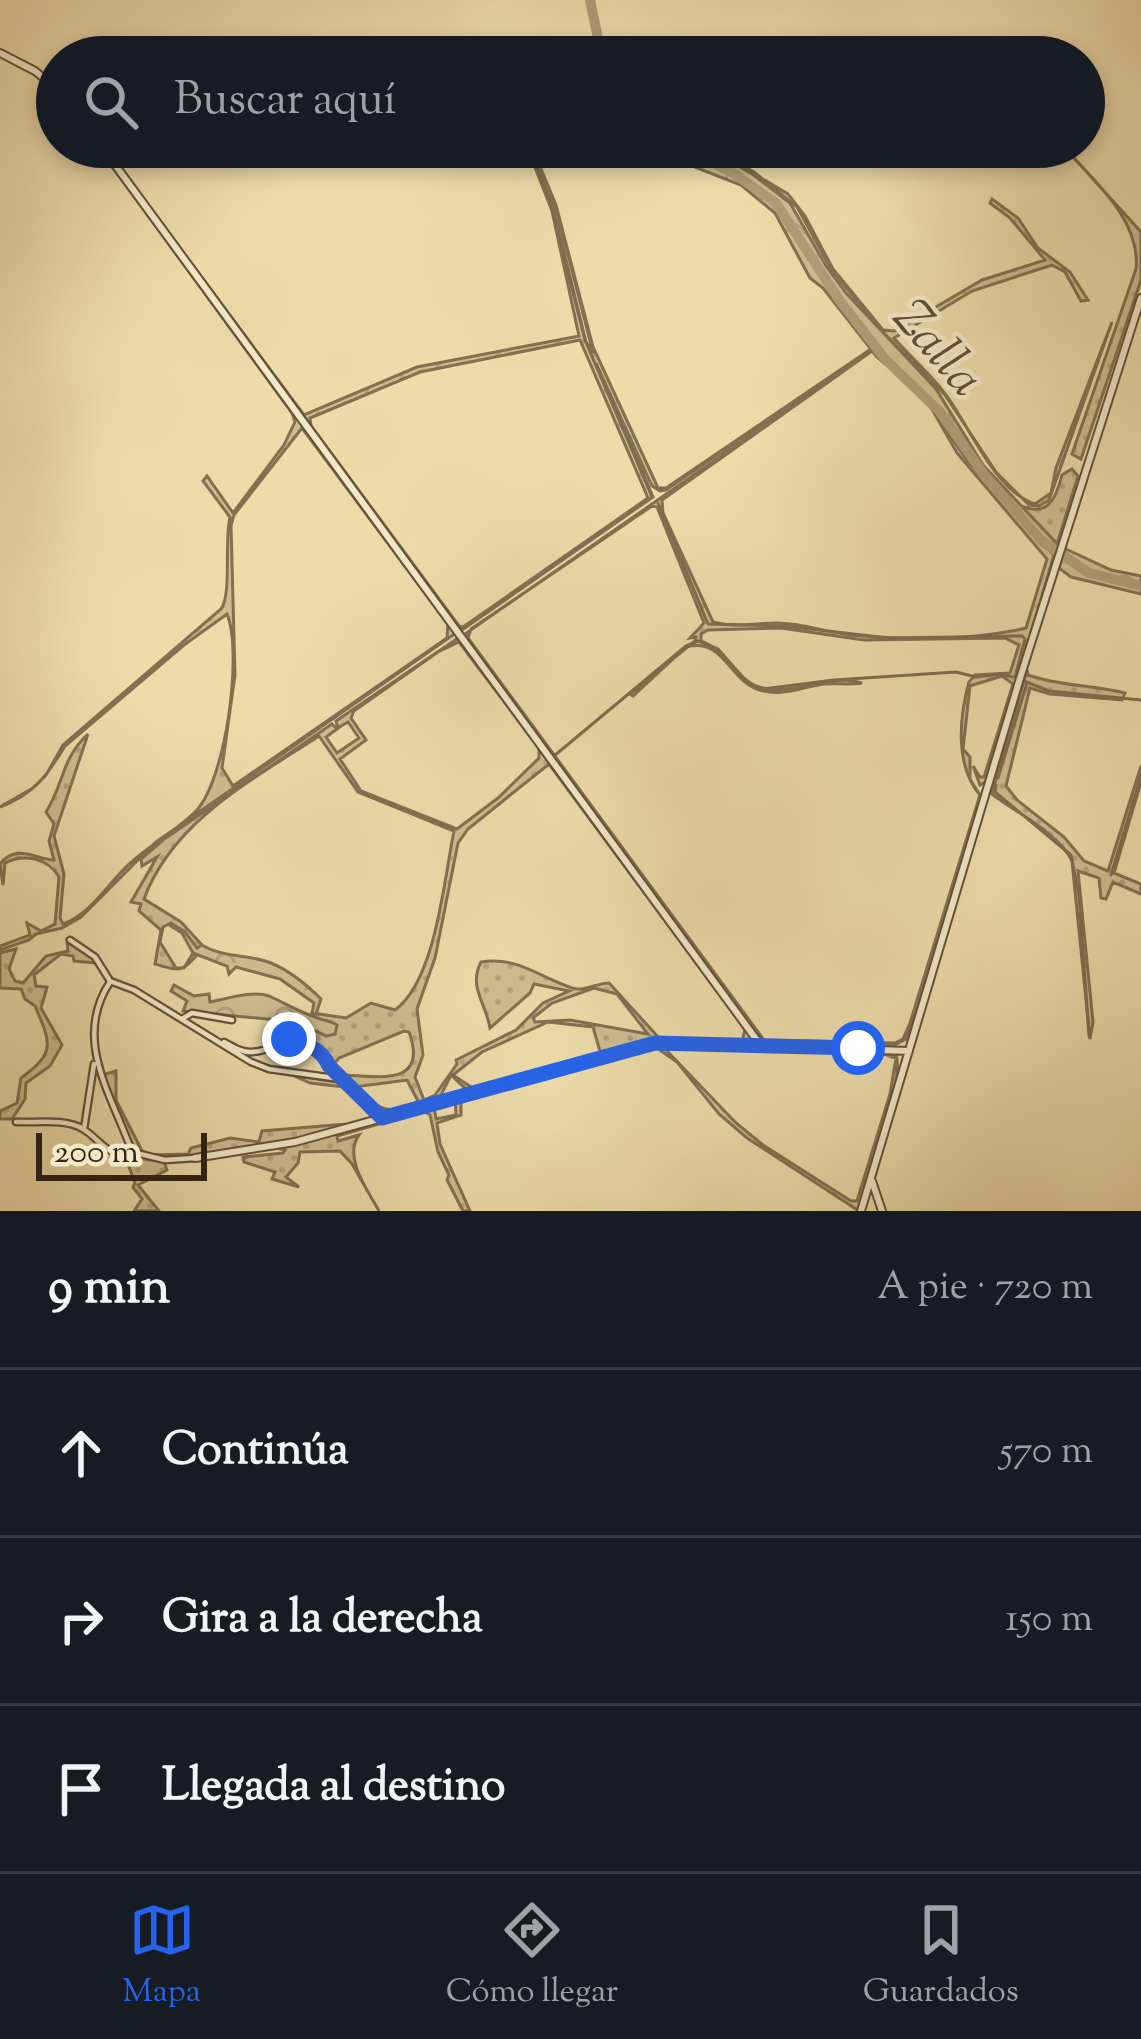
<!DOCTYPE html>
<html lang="es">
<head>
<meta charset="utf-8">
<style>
	body { margin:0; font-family:"Sorts Mill Goudy",serif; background:#242831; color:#f1f3f6 }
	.scale { position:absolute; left:36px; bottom:30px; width:171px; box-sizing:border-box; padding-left:12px; border:6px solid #362312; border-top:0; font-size:33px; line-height:42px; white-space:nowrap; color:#362312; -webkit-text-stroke:9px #f3e8c8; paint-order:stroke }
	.stop { position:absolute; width:36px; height:36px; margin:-27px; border:9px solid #2563eb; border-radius:50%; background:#fff }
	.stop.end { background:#2563eb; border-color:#fff; box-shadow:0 3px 12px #0008 }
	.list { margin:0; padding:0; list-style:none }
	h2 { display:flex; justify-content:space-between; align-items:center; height:156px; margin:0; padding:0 48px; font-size:51px }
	h2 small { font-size:39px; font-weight:400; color:#9ea1a6 }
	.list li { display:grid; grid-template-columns:78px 1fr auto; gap:36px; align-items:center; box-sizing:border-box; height:168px; padding:0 48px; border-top:3px solid #363941 }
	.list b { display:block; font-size:45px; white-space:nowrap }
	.list em { font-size:39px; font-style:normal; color:#9ea1a6 }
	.icon { flex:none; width:66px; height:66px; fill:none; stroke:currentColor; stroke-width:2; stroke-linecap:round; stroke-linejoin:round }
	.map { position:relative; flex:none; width:1141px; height:1211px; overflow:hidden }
	.search { position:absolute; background:#171b24; box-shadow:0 6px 18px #0003; left:36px; right:36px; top:36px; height:132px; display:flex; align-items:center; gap:30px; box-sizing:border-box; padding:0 42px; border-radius:66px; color:#9ea1a6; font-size:45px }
	.sheet { height:660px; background:#171b24 }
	nav { display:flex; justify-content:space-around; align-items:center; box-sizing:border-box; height:168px; border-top:3px solid #363941; background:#171b24; font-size:33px; color:#9ea1a6 }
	nav a { display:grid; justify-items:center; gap:6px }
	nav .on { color:#2563eb }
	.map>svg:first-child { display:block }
	.green { fill:url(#green-dots); stroke:#827051; stroke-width:3; fill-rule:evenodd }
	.forest { fill:url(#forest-crowns); stroke:#827051; stroke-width:3 }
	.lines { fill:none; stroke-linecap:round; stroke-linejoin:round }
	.stream { stroke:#7f6c4e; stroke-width:3 }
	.river { stroke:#af9c76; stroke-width:10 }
	.minor-casing { stroke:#645138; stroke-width:9 }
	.tertiary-casing { stroke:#645138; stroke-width:10 }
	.minor { stroke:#f3e8c8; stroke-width:4.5 }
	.tertiary { stroke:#f3e8c8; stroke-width:6 }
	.route { stroke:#2563eb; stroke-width:15 }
	.labels { text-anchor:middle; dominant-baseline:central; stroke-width:9; stroke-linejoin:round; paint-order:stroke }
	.water-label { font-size:51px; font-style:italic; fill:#604d35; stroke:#f3e8c8 }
</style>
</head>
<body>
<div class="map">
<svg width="1141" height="1211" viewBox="0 0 1141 1211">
	<defs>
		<pattern id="green-dots" width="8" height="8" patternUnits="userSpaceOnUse" patternTransform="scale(3)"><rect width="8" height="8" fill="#cebc90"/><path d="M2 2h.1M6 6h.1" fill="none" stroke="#b2a17b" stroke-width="1.8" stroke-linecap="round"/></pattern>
		<pattern id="forest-crowns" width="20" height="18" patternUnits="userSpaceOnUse" patternTransform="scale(3)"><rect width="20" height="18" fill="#cebc90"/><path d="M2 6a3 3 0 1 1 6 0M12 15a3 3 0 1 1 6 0" fill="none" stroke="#b2a17b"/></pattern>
	</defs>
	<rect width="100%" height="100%" fill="#eddbaa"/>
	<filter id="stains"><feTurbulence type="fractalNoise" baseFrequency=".00167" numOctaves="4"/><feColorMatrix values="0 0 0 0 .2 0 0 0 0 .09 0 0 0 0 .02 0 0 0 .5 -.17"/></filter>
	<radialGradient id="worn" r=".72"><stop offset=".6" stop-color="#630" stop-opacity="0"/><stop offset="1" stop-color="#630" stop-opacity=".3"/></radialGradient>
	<path class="green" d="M 98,147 L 456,633 L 156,842 L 81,917 L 62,928 L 36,934 L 29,940 L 0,950 L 0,946 L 30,935 L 27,923 L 41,931 L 55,924 L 59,877 C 48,858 24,853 5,863 L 3,885 L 0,864 C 17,843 34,859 54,860 L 49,841 L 54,824 L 46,812 C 64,784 61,759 88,734 L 54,836 L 64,874 L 60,918 L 63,924 C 89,915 105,888 124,869 C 146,847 175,832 196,811 C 226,779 243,653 227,614 L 184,645 L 65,746 C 47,776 34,794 0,807 L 33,788 L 46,775 L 63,745 L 221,609 C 232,594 224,542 230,517 L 203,481 L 207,476 L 233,513 L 284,445 L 295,422 L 292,413 ZM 302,428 L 448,624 L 447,638 L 233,786 L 222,768 L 235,675 L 231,525 L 234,515 Z
		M 105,147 L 304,415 L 417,367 L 579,336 L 552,211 L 527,147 L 552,202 L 586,342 L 593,353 L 559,219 L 532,147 L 556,205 L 593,347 L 658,488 L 666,488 L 871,349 L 666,490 L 660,491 L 652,486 L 596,363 L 653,497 L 462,630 ZM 580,340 L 648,498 L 463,627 L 459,626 L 311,426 L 310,418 L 420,372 Z
		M 709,147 L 788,194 L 805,216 L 833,269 L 883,330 L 895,331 L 982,280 L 1045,260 L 1010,218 L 990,203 L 992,199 L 1018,218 L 1038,248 L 1070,272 L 1088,300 L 1081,301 L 1065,272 L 1052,265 L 972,291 L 894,338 C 911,358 931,374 946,395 C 970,427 995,491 1035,504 L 1051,493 L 1056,468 L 1112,322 L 1049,500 L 1039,506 L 1029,505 L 996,472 L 945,395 L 878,327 L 831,269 L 797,207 L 754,172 Z
		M 1064,147 L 1141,232 L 1141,280 L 1081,459 L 1072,454 L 1136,269 C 1141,220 1094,181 1064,147 Z
		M 872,351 L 662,500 L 663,513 L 713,622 C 735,628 755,623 777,623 C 801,623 826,632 851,635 C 908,640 970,641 1026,628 L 1047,559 L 957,453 L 933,411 L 968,461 L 1054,555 L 987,781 L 980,785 L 973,766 L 980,777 L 984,777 L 1013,684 L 1002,676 L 970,686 L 963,749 L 970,757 L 970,779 L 981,797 L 906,1039 L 893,1046 L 769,1045 L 757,1036 L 465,634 ZM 652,506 L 657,507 L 704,623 L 690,638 L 696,637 L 695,641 L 630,694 L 633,696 L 686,647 C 723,637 728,678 757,689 C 780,698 801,687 824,684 C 838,683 848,685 862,683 C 830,672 793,697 759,687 C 735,679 728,651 701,641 L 701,634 L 708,630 L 781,628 L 864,640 L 1005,638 L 1019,645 L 1010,673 L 975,675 L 969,682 C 959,718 955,766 980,795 L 910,1023 L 903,1039 L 895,1043 L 764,1040 L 468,638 L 471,629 Z
		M 1072,469 L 1078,476 L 1057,544 L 1021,506 C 1048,517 1056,499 1062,475 Z
		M 458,638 L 751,1036 L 750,1043 L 670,1042 L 469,1092 L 451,1075 L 439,1099 C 379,1117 385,1119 339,1075 C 373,1075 430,1090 409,1032 L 404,1031 L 339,1058 L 332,1066 L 308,1042 L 287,1036 L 290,1026 L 298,1023 L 326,1036 L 335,1034 L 331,1022 L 310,1017 L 312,1013 L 346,1018 L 371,1003 L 395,1010 C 436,980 444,879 454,831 L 358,792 L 319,736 C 252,780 173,821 144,899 L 181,922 L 202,945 L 197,949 L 185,932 L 171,923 L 163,927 L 160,942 L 176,968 L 184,968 L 193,953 L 196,956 C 182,973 177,971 155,964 L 161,930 L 139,911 L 141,904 L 131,902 L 157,857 L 142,866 L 141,859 L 163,840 L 332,724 L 337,729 L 326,737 L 337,753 L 359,738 L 348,722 L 338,728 L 336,721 ZM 459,642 L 539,748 L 539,758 L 498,798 L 457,829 L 361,791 L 340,759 L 366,740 L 351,718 L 354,711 L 438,652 ZM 549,764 L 745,1029 L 742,1042 L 660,1039 L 609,983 C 597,983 584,992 572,988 C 539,977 517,956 481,962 C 468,987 486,1003 490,1028 L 530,993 L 534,984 L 569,991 L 543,1003 L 516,1030 L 456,1060 L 457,1064 L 435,1095 L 424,1100 L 415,1077 L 423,1055 L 417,1009 L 435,958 L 458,843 L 468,829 ZM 594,988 L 617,994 L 648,1034 L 570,1020 L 535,1022 L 533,1018 L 552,1003 ZM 548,1022 L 593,1027 L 601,1055 L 474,1089 L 453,1075 L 482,1052 ZM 407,1080 L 419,1103 C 388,1116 377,1109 354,1087 Z
		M 1027,670 L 1028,675 C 1059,686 1092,685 1125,693 L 1122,700 L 1050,694 L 1030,688 L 1006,786 L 1017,800 L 1064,837 L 1084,861 L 1108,871 L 1141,766 L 1141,782 L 1114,873 L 1141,884 L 1141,894 L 1113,882 L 1106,899 L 1101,898 L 1099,878 L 1078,871 L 1093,1022 L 1090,1039 L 1072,861 C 1058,832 1016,813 992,794 Z
		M 67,940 L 83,947 L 96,963 L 74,961 L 73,956 L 61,954 L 34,975 L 36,986 L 47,987 L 41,1008 L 62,1045 L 50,1066 L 26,1083 L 25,1099 L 12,1119 L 0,1119 L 0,1111 L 17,1103 L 21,1078 C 55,1053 52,1045 35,1006 L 25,999 L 21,989 L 0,988 L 0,953 L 16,949 L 9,969 L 15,981 L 23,983 L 46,956 L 68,951 Z
		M 657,1046 L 896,1055 C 905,1078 867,1181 859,1211 L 747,1138 L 719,1114 L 677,1062 L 657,1048 L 461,1101 L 461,1115 L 437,1123 L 440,1144 L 470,1211 L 463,1211 L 447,1180 L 449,1175 L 438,1152 L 430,1115 L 424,1111 L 337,1136 L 338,1141 L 359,1135 C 343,1157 367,1189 379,1211 L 352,1164 L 340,1151 L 300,1152 L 298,1163 L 286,1177 L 299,1187 L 272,1179 L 275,1172 L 244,1162 L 243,1157 L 283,1153 L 285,1150 L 276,1148 L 434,1105 L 436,1119 L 456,1115 L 455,1099 ZM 668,1047 L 879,1053 L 896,1058 L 890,1094 L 857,1201 L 851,1201 L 763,1145 L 736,1123 L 668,1052 Z
		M 116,1071 L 116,1100 L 142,1151 L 150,1155 L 188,1154 L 191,1148 L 230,1138 L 259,1142 L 262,1131 L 347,1124 L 372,1117 L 344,1087 L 310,1083 L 292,1075 L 343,1083 L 376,1116 C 337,1134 169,1172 134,1150 L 102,1075 Z
		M 125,1156 L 164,1162 L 167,1170 L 138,1185 L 159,1211 L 134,1211 L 142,1199 L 133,1187 L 135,1183 Z"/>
	<path class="forest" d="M 668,147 L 704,147 L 752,174 L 790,203 L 826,266 L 846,293 L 936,389 L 983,465 L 1057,544 L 1054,555 L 968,461 L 921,394 L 877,357 L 823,288 L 810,278 L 775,213 L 741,185 L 687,164 Z
		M 1066,549 L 1111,570 L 1141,576 L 1141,594 L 1071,577 L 1059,568 Z
		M 171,923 L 185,932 L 197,948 L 202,945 C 223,958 249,954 271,963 C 290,971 307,985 321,999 L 316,1014 L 312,1013 L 314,1003 L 280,979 L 236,967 L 229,974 L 227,966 L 193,953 L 182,933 L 169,925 Z
		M 174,985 L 194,996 L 209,994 L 210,1002 C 226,999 254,990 269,996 C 289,1005 308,1017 331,1022 L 337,1025 L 335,1034 L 327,1036 L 298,1023 L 290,1026 L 278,1020 L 183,1011 L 187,1001 L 171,991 Z"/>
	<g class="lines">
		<path class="stream" d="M 528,147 L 549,198 L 585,340 L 652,497
			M 658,503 L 708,624 L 784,626 L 888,638 L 1022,636 L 1025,639 L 1015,677
			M 1024,681 L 1049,691 L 1141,700
			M 554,756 L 686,646 L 698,641 L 718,649 L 747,682 L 763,689 L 834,680 L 956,672 L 976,677 L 1001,674 L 1012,677
			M 998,778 L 1027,683
			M 996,785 L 995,792 L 1071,855 L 1079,895 L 1089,1036
			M 1111,875 L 1141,776"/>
		<path class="river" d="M 590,0 L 602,57
			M 682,147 L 733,173 L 776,203 L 840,301 L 885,359 L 940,412 L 983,473 L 1042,541 L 1089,573 L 1141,586"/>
		<g class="minor-casing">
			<path id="minor" d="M 70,940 L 95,957 L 110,981 L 134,990 L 251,1062 L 269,1069 L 341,1079 L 382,1117
				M 110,982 C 72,1040 112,1095 132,1152 L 165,1160 L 195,1158
				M 182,1019 L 192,1013 L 232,1020
				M 224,1042 C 233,1047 241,1052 251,1052 C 278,1052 297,1024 323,1055 C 330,1062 333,1071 341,1078
				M 16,1122 C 36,1123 65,1118 83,1129 C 101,1140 107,1158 131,1153
				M 84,1129 L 94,1064"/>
		</g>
		<g class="tertiary-casing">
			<path id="tertiary" d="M 0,53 L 35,71 L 57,89
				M 102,147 L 756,1039 L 765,1046
				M 195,1158 L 295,1142 L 655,1043 L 909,1051
				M 872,1181 L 882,1211
				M 861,1211 L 1021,675 L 1141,298"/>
		</g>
		<use href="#minor" class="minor"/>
		<use href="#tertiary" class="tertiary"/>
	</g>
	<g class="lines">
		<path class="route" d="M 289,1039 C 306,1043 322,1049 329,1066 L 382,1118 L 655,1043 L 858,1048"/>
	</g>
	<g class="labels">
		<g class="water-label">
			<text transform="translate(936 350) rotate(49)">Zalla</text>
		</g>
	</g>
	<rect width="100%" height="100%" filter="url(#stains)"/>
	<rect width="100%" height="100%" fill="url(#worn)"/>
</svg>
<div class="scale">200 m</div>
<div class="stop" style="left:858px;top:1048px"></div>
<div class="stop end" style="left:289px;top:1039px"></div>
<div class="search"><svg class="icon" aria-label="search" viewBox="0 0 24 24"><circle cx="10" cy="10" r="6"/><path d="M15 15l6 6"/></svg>Buscar aquí</div>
</div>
<section class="sheet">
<h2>9 min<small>A pie · 720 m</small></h2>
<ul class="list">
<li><svg class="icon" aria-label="ahead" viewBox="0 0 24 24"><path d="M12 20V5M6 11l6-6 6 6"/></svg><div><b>Continúa</b></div><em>570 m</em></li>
<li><svg class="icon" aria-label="right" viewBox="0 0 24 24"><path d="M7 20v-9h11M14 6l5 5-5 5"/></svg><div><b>Gira a la derecha</b></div><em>150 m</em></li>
<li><svg class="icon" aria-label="arrive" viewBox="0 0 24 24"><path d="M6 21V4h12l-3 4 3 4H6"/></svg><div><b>Llegada al destino</b></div></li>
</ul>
</section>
<nav>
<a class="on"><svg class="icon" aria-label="map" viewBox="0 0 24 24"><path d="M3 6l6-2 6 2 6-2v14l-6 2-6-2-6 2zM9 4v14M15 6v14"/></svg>Mapa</a>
<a><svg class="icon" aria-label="directions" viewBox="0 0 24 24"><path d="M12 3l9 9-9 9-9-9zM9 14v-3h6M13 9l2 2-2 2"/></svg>Cómo llegar</a>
<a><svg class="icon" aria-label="saved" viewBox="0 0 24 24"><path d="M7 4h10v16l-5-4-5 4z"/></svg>Guardados</a>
</nav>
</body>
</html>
